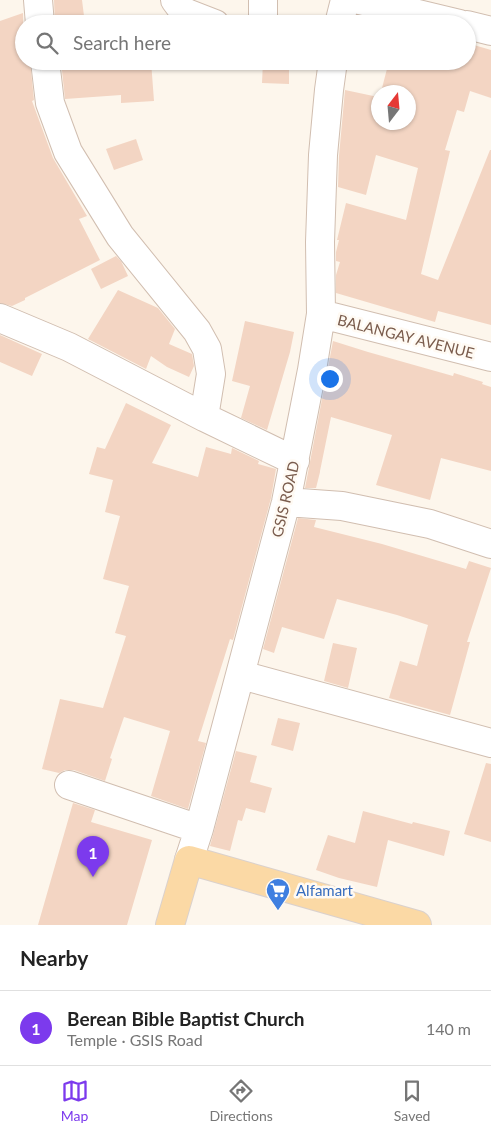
<!DOCTYPE html>
<html lang="en">
<head>
<meta charset="utf-8">
<style>
	body { margin:0; font-family:Lato,sans-serif; background:#f2f2f2; color:#222 }
	.compass { position:absolute; left:371px; top:85px; width:45px; height:45px; border-radius:50%; background:#fff; box-shadow:0 1px 4px #0004; rotate:16deg }
	.you { position:absolute; left:329px; top:378px; width:18px; height:18px; margin:-12px; border:4px solid #fff; border-radius:50%; background:#1a73e8; box-shadow:0 0 0 8px #1a73e833 }
	.badge { display:grid; place-items:center; width:32px; height:32px; border-radius:50%; background:#7c3aed; color:#fff; font-size:16px; font-weight:700 }
	.pin { position:absolute; translate:-50% -41px; filter:drop-shadow(0 1px 2px #0008) }
	.pin::after { content:''; position:absolute; top:26px; width:18px; height:15px; background:inherit; clip-path:polygon(0 0,100% 0,50% 100%) }
	.list { margin:0; padding:0; list-style:none }
	h2 { display:flex; justify-content:space-between; align-items:center; height:65px; margin:0; padding:0 20px; font-size:21px }
	h2 small { font-size:16px; font-weight:400; color:#767676 }
	.list li { display:grid; grid-template-columns:32px 1fr auto; gap:15px; align-items:center; box-sizing:border-box; height:75px; padding:0 20px; border-top:1px solid #e0e0e0 }
	.list b { display:block; font-size:19px; white-space:nowrap }
	.list p { margin:0; font-size:16px; white-space:nowrap; color:#767676 }
	.list em { font-size:16px; font-style:normal; color:#767676 }
	.icon { flex:none; width:28px; height:28px; fill:none; stroke:currentColor; stroke-width:2; stroke-linecap:round; stroke-linejoin:round }
	.map { position:relative; flex:none; width:491px; height:925px; overflow:hidden }
	.search { position:absolute; background:#fff; box-shadow:0 1px 4px #0004; left:15px; right:15px; top:15px; height:55px; display:flex; align-items:center; gap:12px; box-sizing:border-box; padding:0 18px; border-radius:28px; color:#767676; font-size:19px }
	.sheet { height:140px; background:#fff }
	nav { display:flex; justify-content:space-around; align-items:center; box-sizing:border-box; height:70px; border-top:1px solid #e0e0e0; background:#fff; font-size:14px; color:#767676 }
	nav a { display:grid; justify-items:center; gap:2px }
	nav .on { color:#7c3aed }
	.map>svg:first-child { display:block }
	.building { fill:#f3d5c3 }
	.lines { fill:none; stroke-linecap:round; stroke-linejoin:round }
	.minor-casing { stroke:#d1beb0; stroke-width:30 }
	.major-casing { stroke:#dad1cd; stroke-width:30 }
	.minor { stroke:#fff; stroke-width:28 }
	.major { stroke:#fbd9a5; stroke-width:28 }
	.labels { text-anchor:middle; dominant-baseline:central; stroke-width:5; stroke-linejoin:round; paint-order:stroke }
	.street-label { font-size:15px; fill:#7a5c4d; stroke:#fffaf3 }
	.shop-label { font-size:15px; fill:#366cbe; stroke:#fffaf3; text-anchor:start }
</style>
</head>
<body>
<div class="map">
<svg width="491" height="925" viewBox="0 0 491 925">
	<rect width="100%" height="100%" fill="#fdf6ec"/>
	<path class="building" d="M 54,0 L 82,0 L 85,24 L 55,24 Z
		M 23,13 L 24,61 L 30,61 L 34,100 L 32,101 L 53,158 L 87,216 L 79,219 L 100,260 L 25,298 L 25,300 L 12,306 L 0,303 L 0,21 Z
		M 357,16 L 391,24 L 355,24 Z
		M 467,43 L 491,50 L 491,98 L 470,91 L 464,112 L 457,110 L 445,150 L 450,151 L 421,274 L 438,280 L 490,150 L 491,150 L 491,325 L 438,311 L 435,322 L 336,293 L 336,275 L 340,262 L 336,261 L 336,252 L 339,240 L 337,240 L 346,203 L 406,220 L 418,168 L 376,155 L 366,195 L 338,187 L 339,156 L 345,90 L 378,97 L 378,122 L 408,122 L 408,92 L 381,92 L 389,61 L 435,61 L 456,67 L 458,61 L 467,61 Z
		M 61,61 L 151,61 L 154,101 L 121,103 L 121,95 L 65,99 Z
		M 263,61 L 289,61 L 289,84 L 262,83 Z
		M 136,139 L 143,160 L 114,170 L 106,149 Z
		M 116,256 L 121,261 L 128,276 L 101,289 L 91,269 Z
		M 118,290 L 158,308 L 175,329 L 169,344 L 192,354 L 194,366 L 189,377 L 167,367 L 151,356 L 146,369 L 88,339 Z
		M 245,321 L 294,332 L 290,352 L 267,430 L 241,418 L 250,386 L 232,381 Z
		M 0,335 L 42,354 L 32,376 L 0,362 Z
		M 333,341 L 368,352 L 453,376 L 454,373 L 483,382 L 482,384 L 491,387 L 491,471 L 441,458 L 430,500 L 376,485 L 392,435 L 331,417 L 320,471 L 320,472 L 316,488 L 305,488 L 327,373 Z
		M 126,403 L 171,425 L 152,463 L 198,477 L 206,447 L 231,454 L 232,448 L 259,461 L 258,464 L 276,469 L 271,498 L 233,640 L 230,639 L 198,741 L 206,743 L 188,809 L 151,796 L 170,731 L 124,717 L 110,758 L 112,759 L 105,781 L 74,770 L 65,770 L 59,773 L 42,769 L 60,699 L 103,708 L 126,636 L 115,633 L 129,586 L 103,579 L 120,516 L 105,512 L 113,480 L 89,474 L 97,447 L 105,449 Z
		M 298,518 L 316,520 L 314,527 L 382,544 L 466,569 L 469,561 L 491,568 L 467,642 L 470,642 L 450,715 L 389,698 L 400,661 L 417,666 L 428,625 L 397,615 L 337,599 L 324,639 L 282,627 L 274,653 L 263,649 Z
		M 333,643 L 357,648 L 348,688 L 324,681 Z
		M 278,718 L 300,723 L 293,751 L 271,745 Z
		M 236,751 L 257,756 L 250,782 L 272,788 L 265,813 L 246,808 L 242,821 L 238,820 L 230,851 L 210,846 Z
		M 486,763 L 491,764 L 491,842 L 464,834 Z
		M 73,803 L 95,810 L 91,822 L 152,840 L 127,925 L 38,925 Z
		M 363,811 L 412,824 L 413,822 L 450,831 L 444,856 L 388,840 L 377,887 L 339,878 L 316,870 L 328,835 L 355,843 Z"/>
	<g class="lines">
		<g class="minor-casing">
			<path id="minor" d="M 38,0 L 40,24
				M 175,0 L 184,12 L 215,24
				M 263,0 L 263,24
				M 359,0 L 460,24
				M 339,24 L 345,0
				M 467,25 L 491,31
				M 45,61 L 50,103 L 68,152 L 120,236 L 197,331 L 207,349 L 211,374 L 204,417
				M 321,314 L 491,357
				M 0,318 L 69,347 L 204,417 L 295,461
				M 286,502 L 342,506 L 430,524 L 491,544
				M 241,675 L 491,743
				M 69,785 L 199,829
				M 189,860 L 199,829 L 286,502 L 312,370 L 321,314 L 320,242 L 323,155 L 329,90 L 333,61"/>
		</g>
		<g class="major-casing">
			<path id="major" d="M 170,925 L 189,860 L 417,925"/>
		</g>
		<use href="#minor" class="minor"/>
		<use href="#major" class="major"/>
	</g>
	<defs>
		<g id="supermarket-pin" transform="scale(1.25)"><path d="M0 17L-7.5 6A9.5 9.5 0 1 1 7.5 6Z" fill="#3f7fe0" stroke="#fffaf3"/><path d="M-6-5.5h2.5l.6 2H6L4.5 2H-2.5L-4.4-4H-6ZM-1.5 3.2a1.3 1.3 0 1 0 .1 0ZM3 3.2a1.3 1.3 0 1 0 .1 0Z" fill="#fff"/></g>
	</defs>
	<g fill-rule="evenodd">
		<use href="#supermarket-pin" x="278" y="890"/>
	</g>
	<g class="labels">
		<g class="street-label">
			<text transform="translate(406 336) rotate(14)">BALANGAY AVENUE</text>
			<text transform="translate(285 499) rotate(-77)">GSIS ROAD</text>
		</g>
		<g class="shop-label">
			<text x="296" y="890">Alfamart</text>
		</g>
	</g>
</svg>
<svg class="compass" viewBox="-18 -18 36 36"><path d="M0-13l5 13h-10z" fill="#e53935"/><path d="M0 13l5-13h-10z" fill="#767676"/></svg>
<div class="you"></div>
<div class="pin badge" style="left:93px;top:877px">1</div>
<div class="search"><svg class="icon" aria-label="search" viewBox="0 0 24 24"><circle cx="10" cy="10" r="6"/><path d="M15 15l6 6"/></svg>Search here</div>
</div>
<section class="sheet">
<h2>Nearby<small></small></h2>
<ul class="list">
<li><span class="badge">1</span><div><b>Berean Bible Baptist Church</b><p>Temple · GSIS Road</p></div><em>140 m</em></li>
</ul>
</section>
<nav>
<a class="on"><svg class="icon" aria-label="map" viewBox="0 0 24 24"><path d="M3 6l6-2 6 2 6-2v14l-6 2-6-2-6 2zM9 4v14M15 6v14"/></svg>Map</a>
<a><svg class="icon" aria-label="directions" viewBox="0 0 24 24"><path d="M12 3l9 9-9 9-9-9zM9 14v-3h6M13 9l2 2-2 2"/></svg>Directions</a>
<a><svg class="icon" aria-label="saved" viewBox="0 0 24 24"><path d="M7 4h10v16l-5-4-5 4z"/></svg>Saved</a>
</nav>
</body>
</html>
